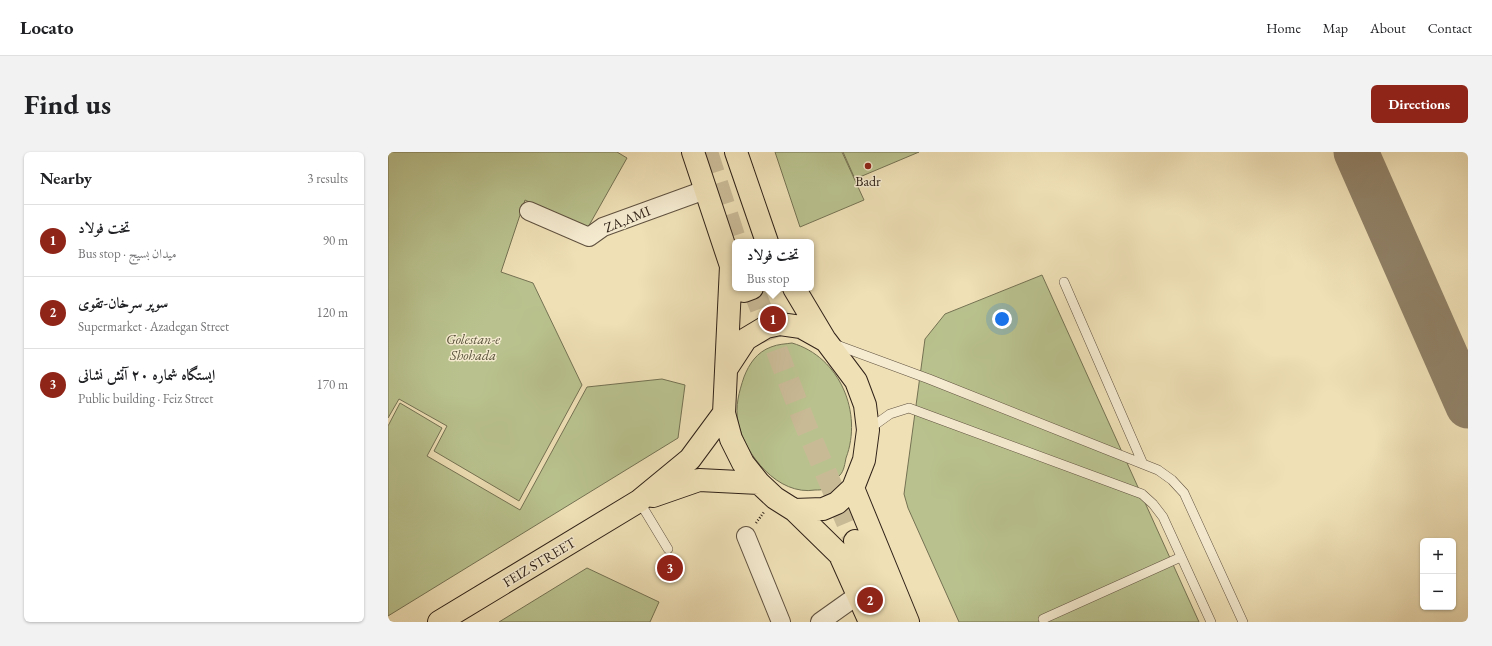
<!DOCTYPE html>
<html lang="en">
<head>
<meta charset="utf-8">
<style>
	body { margin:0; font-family:"EB Garamond",Amiri,serif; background:#f2f2f2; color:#202124 }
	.controls { position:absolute; right:12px; bottom:12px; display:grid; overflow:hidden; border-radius:6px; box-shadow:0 1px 3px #0004 }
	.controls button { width:36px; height:36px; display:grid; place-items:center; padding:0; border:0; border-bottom:1px solid #e0e0e0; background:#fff; color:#202124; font:20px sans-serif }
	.you { position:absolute; left:614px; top:167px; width:14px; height:14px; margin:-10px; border:3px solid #fff; border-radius:50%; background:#1a73e8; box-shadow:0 0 0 6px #1a73e833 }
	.badge { display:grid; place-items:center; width:26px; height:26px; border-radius:50%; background:#8f2418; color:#fff; font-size:13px; font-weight:700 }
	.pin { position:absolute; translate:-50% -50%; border:2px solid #fff; box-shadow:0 1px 4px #0006 }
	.popup { position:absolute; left:344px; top:87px; width:82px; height:52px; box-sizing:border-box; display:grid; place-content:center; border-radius:6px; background:#fff; filter:drop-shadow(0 1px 3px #0005); font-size:13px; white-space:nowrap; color:#757577 }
	.popup b { font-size:15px; color:#202124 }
	.popup::after { content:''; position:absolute; left:50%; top:100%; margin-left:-8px; border:8px solid transparent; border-top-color:#fff }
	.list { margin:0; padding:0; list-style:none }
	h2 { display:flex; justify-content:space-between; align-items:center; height:52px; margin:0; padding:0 16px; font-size:17px }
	h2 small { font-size:13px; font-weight:400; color:#757577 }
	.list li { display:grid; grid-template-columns:26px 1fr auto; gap:12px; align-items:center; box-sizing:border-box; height:72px; padding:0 16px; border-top:1px solid #e0e0e0 }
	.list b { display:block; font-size:15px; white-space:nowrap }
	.list p { margin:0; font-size:13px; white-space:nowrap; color:#757577 }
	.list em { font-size:13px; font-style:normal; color:#757577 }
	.map { position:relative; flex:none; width:1080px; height:470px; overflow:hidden; border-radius:6px }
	header { display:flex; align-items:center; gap:24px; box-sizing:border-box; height:56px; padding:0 20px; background:#fff; border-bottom:1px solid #e0e0e0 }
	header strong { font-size:19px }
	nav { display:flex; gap:22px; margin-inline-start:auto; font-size:14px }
	.intro { display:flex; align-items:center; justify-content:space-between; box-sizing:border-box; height:96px; padding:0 24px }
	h1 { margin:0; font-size:28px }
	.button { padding:10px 18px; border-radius:6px; background:#8f2418; color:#fff; font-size:14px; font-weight:700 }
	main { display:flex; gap:24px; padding:0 24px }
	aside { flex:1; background:#fff; border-radius:6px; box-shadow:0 1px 3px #0004 }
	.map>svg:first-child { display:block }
	.green { fill:#b9c28e; stroke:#747253 }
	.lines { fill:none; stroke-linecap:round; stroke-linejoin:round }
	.taxiway { stroke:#908167; stroke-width:45 }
	.primary-tunnel { stroke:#c9ba96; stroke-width:22; stroke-dasharray:22 11; stroke-linecap:butt }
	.service-casing { stroke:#605240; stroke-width:10 }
	.minor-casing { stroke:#605240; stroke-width:20 }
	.primary-casing { stroke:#302218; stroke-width:24 }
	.path { stroke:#302218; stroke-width:2.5; stroke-dasharray:1 2; stroke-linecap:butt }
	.service { stroke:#f5ebd0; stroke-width:9 }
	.minor { stroke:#f5ebd0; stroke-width:18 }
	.primary { stroke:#efe0b6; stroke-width:22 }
	.poi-dot { fill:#8f2418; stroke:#f5ebd0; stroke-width:1.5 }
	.labels { text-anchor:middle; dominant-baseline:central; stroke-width:3; stroke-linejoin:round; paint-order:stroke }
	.poi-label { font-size:14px; fill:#302218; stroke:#f5ebd0 }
	.street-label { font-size:14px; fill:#302218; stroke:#f5ebd0 }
	.park-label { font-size:14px; font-style:italic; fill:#59523b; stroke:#f5ebd0 }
</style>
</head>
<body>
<header>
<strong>Locato</strong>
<nav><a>Home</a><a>Map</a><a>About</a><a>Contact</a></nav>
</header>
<div class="intro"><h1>Find us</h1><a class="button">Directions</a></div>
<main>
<aside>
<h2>Nearby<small>3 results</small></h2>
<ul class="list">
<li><span class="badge">1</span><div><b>تخت فولاد</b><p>Bus stop · میدان بسیج</p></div><em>90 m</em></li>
<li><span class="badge">2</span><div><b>سوپر سرخان-تقوی</b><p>Supermarket · Azadegan Street</p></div><em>120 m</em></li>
<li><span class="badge">3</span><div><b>ایستگاه شماره ۲۰ آتش نشانی</b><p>Public building · Feiz Street</p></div><em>170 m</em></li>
</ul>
</aside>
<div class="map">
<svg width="1080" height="470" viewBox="0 0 1080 470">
	<rect width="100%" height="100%" fill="#efe0b6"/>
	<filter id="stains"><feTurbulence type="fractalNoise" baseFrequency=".005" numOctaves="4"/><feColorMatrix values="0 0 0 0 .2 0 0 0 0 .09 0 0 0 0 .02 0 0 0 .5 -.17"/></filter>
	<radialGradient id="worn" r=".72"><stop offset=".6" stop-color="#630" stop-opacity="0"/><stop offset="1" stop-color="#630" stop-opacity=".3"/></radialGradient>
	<path class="green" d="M 0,0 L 229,0 L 239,6 L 199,77 L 137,48 L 113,120 L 145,131 L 194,233 L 131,349 L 46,299 L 59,274 L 11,247 L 0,266 Z
		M 387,0 L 454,0 L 476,48 L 412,75 Z
		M 455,0 L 531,0 L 467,27 Z
		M 654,123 L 811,470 L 571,470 L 520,356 L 516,342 L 537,187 L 557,162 Z
		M 404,191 C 452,205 475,261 458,306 C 457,311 456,319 452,323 C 448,327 441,334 436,337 C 434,338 430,338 427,338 C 390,344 357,303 350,270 C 347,254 351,240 356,225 C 361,212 369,200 383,195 C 390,192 398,192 404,191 Z
		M 274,227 L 297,233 L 290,286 L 0,464 L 0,274 L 12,251 L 54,276 L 39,304 L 132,358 L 199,235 Z
		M 199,416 L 271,450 L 262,470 L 111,470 Z"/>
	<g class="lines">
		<path class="taxiway" d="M 968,0 L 1080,254"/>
		<path class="primary-tunnel" d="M 319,0 L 348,90
			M 365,136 L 417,272 L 467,389"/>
		<g class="service-casing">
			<path id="service" d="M 676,130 L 755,312
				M 446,192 L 541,227 L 770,318 L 784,328 L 796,341 L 855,470
				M 481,277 L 502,262 L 521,256 L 754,342 L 765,352 L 775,365 L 823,470
				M 251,349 L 280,397
				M 655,467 L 793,405"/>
		</g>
		<g class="minor-casing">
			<path id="minor" d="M 141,59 L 201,85 L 215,75 L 317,38
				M 358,384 L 393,470
				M 432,470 L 470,443"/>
		</g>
		<g class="primary-casing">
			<path id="primary" d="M 305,0 L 343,114 L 336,261 L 343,287 L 355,311 L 371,331 L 387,346 L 406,358 L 435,357 L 449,351 L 465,336 L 476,308 L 480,278 L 477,253 L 468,229 L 438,189 L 413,175 L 392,172 L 378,175 L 358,187 L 339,216
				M 348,0 L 379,90
				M 348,136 L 356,139 L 364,136
				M 406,136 L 437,188
				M 465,336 L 520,470
				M 265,344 L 311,328 L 371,331
				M 406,358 L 452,403 L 482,470
				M 467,389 L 502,470
				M 51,470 L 251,349 L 302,307 L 336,261"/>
		</g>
		<path class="path" d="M 368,371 L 376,360"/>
		<use href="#service" class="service"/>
		<use href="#minor" class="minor"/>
		<use href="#primary" class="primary"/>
	</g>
	<circle class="poi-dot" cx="480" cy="14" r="4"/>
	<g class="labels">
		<g class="poi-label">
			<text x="480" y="29">Badr</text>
		</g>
		<g class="street-label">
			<text transform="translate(239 67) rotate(-22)">ZA,AMI</text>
			<text transform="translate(151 410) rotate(-31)">FEIZ STREET</text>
		</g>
		<g class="park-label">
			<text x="85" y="187">Golestan-e<tspan x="85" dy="16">Shohada</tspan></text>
		</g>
	</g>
	<rect width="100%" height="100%" filter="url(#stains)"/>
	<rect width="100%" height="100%" fill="url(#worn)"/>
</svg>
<div class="controls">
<button>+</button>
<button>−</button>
</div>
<div class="you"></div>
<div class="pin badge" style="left:385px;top:167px">1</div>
<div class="popup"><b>تخت فولاد</b>Bus stop</div>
<div class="pin badge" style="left:482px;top:448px">2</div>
<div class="pin badge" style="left:282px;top:416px">3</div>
</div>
</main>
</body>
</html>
